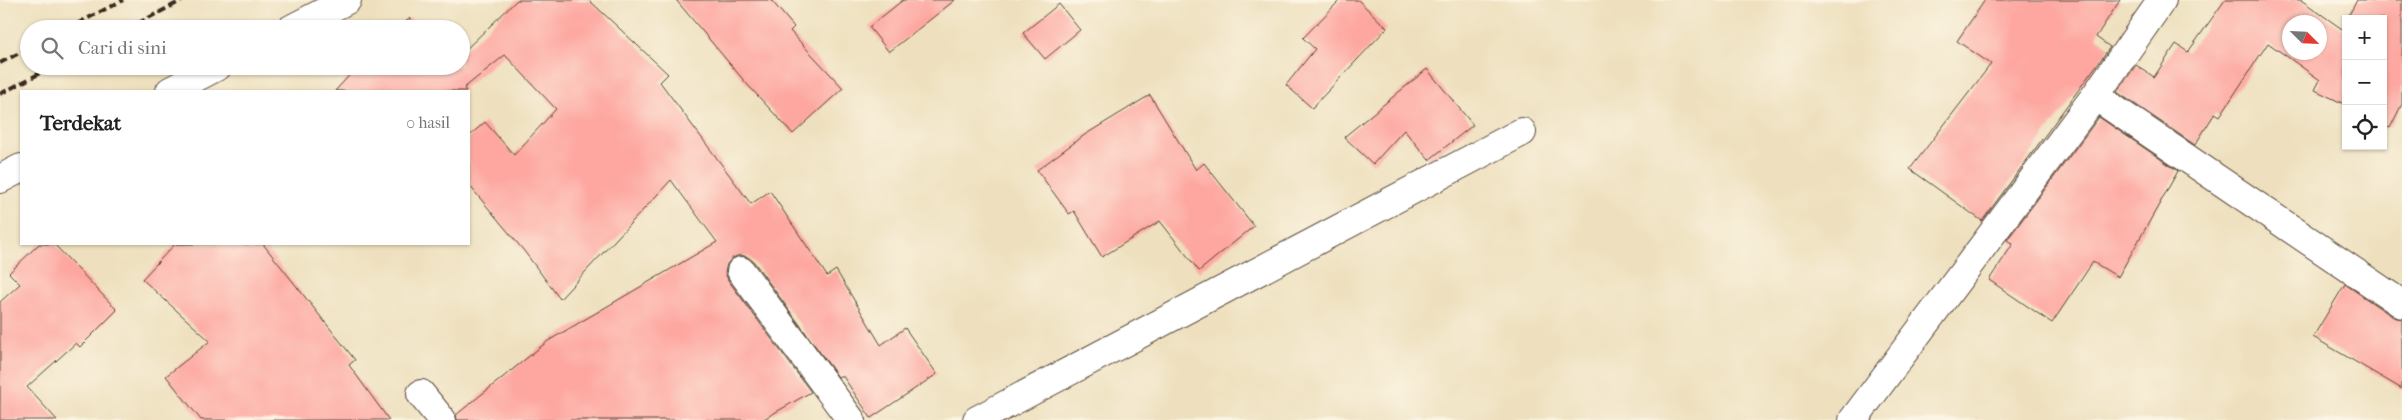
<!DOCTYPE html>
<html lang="id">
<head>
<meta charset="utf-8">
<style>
	body { margin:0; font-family:"IM FELL French Canon",serif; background:#f2f2f2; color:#222 }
	.controls { position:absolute; right:15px; top:15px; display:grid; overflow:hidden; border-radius:0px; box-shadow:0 1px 4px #0004 }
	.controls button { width:45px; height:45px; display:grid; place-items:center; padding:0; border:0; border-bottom:1px solid #e0e0e0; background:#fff; color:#222; font:25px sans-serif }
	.compass { position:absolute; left:2282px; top:15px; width:45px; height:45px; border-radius:50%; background:#fff; box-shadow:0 1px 4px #0004; rotate:114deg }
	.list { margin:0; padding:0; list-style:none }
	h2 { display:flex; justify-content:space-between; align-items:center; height:65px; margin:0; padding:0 20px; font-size:21px }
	h2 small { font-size:16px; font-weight:400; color:#767676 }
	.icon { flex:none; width:28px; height:28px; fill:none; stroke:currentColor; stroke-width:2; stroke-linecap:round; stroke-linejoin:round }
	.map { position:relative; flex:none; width:2402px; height:420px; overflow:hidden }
	.search { position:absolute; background:#fff; box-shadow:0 1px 4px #0004; left:20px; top:20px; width:450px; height:55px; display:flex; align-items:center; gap:12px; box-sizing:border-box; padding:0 18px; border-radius:28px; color:#767676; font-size:19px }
	.panel { position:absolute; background:#fff; box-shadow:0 1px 4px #0004; left:20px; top:90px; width:450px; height:155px; border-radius:0px }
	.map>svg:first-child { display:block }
	.building { fill:#fda7a0; fill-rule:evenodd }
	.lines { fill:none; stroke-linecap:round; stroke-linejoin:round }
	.minor-casing { stroke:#564536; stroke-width:30 }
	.trunk-casing { stroke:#564536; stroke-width:30 }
	.minor { stroke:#fff; stroke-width:28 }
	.trunk { stroke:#fff; stroke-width:28 }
	.rail { stroke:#3b2a1e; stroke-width:4; stroke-dasharray:8 4; stroke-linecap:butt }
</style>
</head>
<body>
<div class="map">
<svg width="2402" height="420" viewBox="0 0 2402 420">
	<rect width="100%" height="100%" fill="#fcf5e5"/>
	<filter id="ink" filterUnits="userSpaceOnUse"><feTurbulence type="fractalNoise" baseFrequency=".02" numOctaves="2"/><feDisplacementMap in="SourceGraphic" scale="10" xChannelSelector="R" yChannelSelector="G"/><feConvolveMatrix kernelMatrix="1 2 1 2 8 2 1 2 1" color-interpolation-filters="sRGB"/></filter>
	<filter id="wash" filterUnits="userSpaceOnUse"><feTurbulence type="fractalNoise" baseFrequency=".0096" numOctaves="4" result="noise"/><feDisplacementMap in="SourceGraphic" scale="20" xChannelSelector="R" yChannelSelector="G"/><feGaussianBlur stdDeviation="1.12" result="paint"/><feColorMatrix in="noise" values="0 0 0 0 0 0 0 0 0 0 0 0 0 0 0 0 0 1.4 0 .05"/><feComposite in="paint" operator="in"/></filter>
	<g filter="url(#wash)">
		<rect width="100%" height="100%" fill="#eee0be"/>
		<g id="blocks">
			<path class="building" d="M 517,0 L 589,0 L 668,74 L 660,82 L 751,204 L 770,191 L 827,276 L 836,270 L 881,345 L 905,328 L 937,374 L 871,418 L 842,375 L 838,377 L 754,262 L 748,257 L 740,255 L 732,258 L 727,264 L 725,272 L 728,280 L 811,392 L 762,420 L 457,420 L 456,415 L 548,341 L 717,242 L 671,180 L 560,299 L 524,251 L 469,185 L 469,136 L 485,122 L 514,155 L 556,109 L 505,55 L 464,88 L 466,91 L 335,91 L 358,66 L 461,66 L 461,54 Z
				M 676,0 L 771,0 L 794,27 L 790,31 L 843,88 L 793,134 L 746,83 Z
				M 903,0 L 955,0 L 889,52 L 869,27 Z
				M 1340,0 L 1358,0 L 1387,28 L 1312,108 L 1286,85 L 1315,49 L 1303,38 Z
				M 1985,0 L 2120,0 L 2096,37 L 2110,47 L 1982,221 L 1910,169 L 1991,64 L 1957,41 Z
				M 2225,0 L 2301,0 L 2342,29 L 2346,21 L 2346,105 L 2315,90 L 2320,80 L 2268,43 L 2220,116 L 2215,113 L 2195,145 L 2117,92 L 2136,65 L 2154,77 L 2176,44 L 2188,52 ZM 2290,22 L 2320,22 L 2320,52 L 2290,52 Z
				M 2357,0 L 2402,0 L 2402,104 L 2390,128 L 2383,125 L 2383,19 L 2347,19 Z
				M 1059,4 L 1080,30 L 1045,59 L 1023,33 Z
				M 410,18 L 418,29 L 397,29 Z
				M 1427,69 L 1473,125 L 1429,160 L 1404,130 L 1373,164 L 1344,137 Z
				M 1150,95 L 1196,170 L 1204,163 L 1254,226 L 1199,271 L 1160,221 L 1102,257 L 1074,211 L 1069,214 L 1037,170 L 1086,134 Z
				M 2099,117 L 2178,171 L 2118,277 L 2093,262 L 2052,323 L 1989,280 L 2013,244 L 2007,240 Z
				M 39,244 L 54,244 L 117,310 L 80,347 L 76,343 L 27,387 L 57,420 L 0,420 L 0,302 L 20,284 L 9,273 Z
				M 175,244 L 263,244 L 355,360 L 349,365 L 389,420 L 201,420 L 166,376 L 210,341 L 142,279 Z
				M 2345,284 L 2393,317 L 2402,319 L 2402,389 L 2313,337 Z"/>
		</g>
	</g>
	<g filter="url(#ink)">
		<use href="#blocks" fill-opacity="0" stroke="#564536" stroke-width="1"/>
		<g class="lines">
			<g class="minor-casing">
				<path id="minor" d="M 2095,96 L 2402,304
					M 741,271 L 851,420
					M 421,394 L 442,420
					M 977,420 L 1522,132
					M 1853,420 L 2095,96 L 2162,0"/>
			</g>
			<g class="trunk-casing">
				<path id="trunk" d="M 291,29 L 347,0
					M 170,91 L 218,66
					M 0,179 L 21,168"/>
			</g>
			<use href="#minor" class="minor"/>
			<use href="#trunk" class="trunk"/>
			<path class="rail" d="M 67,29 L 123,0
				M 127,29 L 183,0
				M 0,63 L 29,48
				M 0,94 L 54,66"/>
		</g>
	</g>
</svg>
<div class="controls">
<button>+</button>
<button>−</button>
<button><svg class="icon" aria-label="locate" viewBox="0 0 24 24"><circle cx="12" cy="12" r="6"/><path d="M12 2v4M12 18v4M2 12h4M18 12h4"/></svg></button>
</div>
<svg class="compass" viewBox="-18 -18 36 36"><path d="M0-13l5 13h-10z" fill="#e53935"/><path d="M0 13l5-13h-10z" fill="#767676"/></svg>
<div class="search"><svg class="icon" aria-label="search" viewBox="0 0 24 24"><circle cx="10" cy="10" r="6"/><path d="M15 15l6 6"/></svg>Cari di sini</div>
<section class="panel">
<h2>Terdekat<small>0 hasil</small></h2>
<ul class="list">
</ul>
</section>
</div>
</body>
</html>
